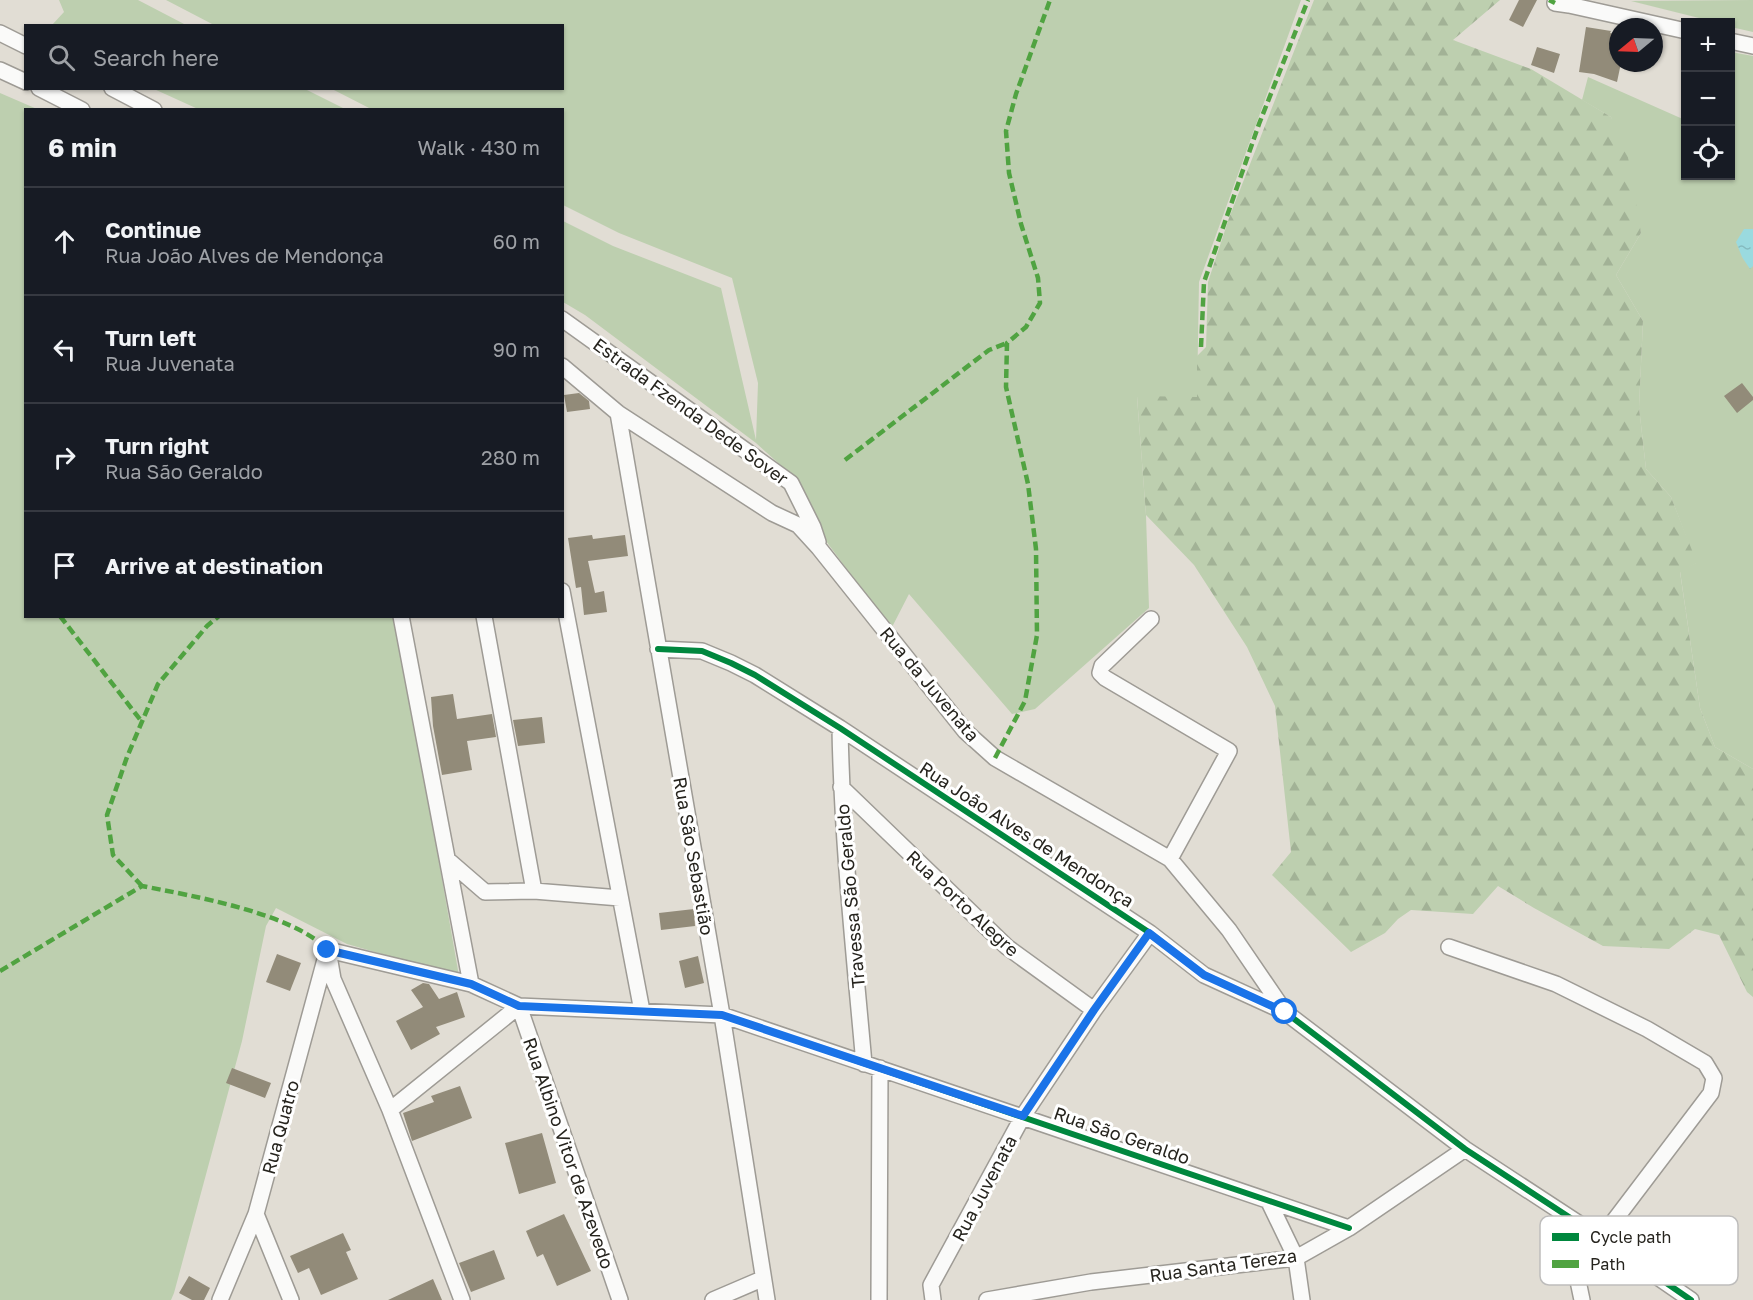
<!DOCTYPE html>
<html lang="en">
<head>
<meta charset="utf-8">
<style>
	body { margin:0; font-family:"Golos Text",sans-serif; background:#20242c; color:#f1f3f6 }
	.controls { position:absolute; right:18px; top:18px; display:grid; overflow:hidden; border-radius:0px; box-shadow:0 2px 4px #0004 }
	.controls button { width:54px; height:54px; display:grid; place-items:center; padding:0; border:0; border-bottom:2px solid #363941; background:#171b24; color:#f1f3f6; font:30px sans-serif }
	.compass { position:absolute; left:1609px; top:18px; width:54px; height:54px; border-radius:50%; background:#171b24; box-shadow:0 2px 4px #0004; rotate:251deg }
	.stop { position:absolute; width:18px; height:18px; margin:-14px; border:4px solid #1a73e8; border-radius:50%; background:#fff }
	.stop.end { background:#1a73e8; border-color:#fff; box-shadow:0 2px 6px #0008 }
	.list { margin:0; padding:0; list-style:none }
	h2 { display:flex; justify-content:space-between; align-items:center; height:78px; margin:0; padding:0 24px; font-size:26px }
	h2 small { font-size:20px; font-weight:400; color:#9ea1a6 }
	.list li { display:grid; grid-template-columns:39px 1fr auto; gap:18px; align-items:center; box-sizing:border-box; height:108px; padding:0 24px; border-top:2px solid #363941 }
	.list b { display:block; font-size:22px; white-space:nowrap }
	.list p { margin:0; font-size:20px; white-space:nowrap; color:#9ea1a6 }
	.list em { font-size:20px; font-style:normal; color:#9ea1a6 }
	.icon { flex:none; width:33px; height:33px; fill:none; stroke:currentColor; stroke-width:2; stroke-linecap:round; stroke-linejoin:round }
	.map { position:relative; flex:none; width:1753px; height:1300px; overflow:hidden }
	.search { position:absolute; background:#171b24; box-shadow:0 2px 4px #0004; left:24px; top:24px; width:540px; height:66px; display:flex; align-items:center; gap:15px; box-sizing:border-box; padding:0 21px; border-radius:0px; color:#9ea1a6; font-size:22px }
	.panel { position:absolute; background:#171b24; box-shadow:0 2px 4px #0004; left:24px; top:108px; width:540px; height:510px; border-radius:0px }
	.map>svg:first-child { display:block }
	.green { fill:#bdcfaf }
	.forest { fill:url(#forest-firs) }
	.water { fill:url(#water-ripples) }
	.building { fill:#928b79 }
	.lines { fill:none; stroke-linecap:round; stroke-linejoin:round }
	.street-casing { stroke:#9e9b95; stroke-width:18 }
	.street { stroke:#fafaf9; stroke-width:15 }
	.quiet { stroke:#50a341; stroke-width:4.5; stroke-dasharray:9 4.5; stroke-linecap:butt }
	.cycleway-casing { stroke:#fff; stroke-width:10 }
	.cycleway { stroke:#00873e; stroke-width:6 }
	.route { stroke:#1a73e8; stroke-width:8 }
	.labels { text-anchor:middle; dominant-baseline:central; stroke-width:6; stroke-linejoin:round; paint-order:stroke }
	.street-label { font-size:18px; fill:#26241e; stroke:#fff }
	.key { fill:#fff; stroke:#bebdbc; stroke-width:1.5 }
	.key-label { font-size:16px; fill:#26241e }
</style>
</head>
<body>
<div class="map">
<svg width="1753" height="1300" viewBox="0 0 1753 1300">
	<defs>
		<pattern id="forest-firs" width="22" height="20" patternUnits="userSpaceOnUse" patternTransform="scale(1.5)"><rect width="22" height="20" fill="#bdcfaf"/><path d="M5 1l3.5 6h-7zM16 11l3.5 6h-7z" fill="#a2b296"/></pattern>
		<pattern id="water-ripples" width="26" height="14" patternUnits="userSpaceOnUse" patternTransform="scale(1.5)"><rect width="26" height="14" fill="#9adadf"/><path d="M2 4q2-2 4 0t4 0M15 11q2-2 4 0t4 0" fill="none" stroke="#85bbbf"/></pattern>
	</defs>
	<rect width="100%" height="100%" fill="#e1ddd4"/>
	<path class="green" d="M 59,0 L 138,0 L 186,25 L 52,25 L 64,12 Z
		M 166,0 L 1301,0 L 1199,282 L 1197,397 L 1137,397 L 1146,515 L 1149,608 L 1035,709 L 1012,714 L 909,594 L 891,629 L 826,541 L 795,478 L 756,443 L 585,315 L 563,302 L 563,221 L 613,246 L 721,288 L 756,440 L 758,383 L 732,278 L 619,233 L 563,205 L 562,110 L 371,109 L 332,89 L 562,88 L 562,26 L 214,25 Z
		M 1753,0 L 1753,32 L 1731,27 L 1730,22 L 1715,22 L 1631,1 Z
		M 1731,52 L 1753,56 L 1753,769 L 1715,747 L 1700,708 L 1680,571 L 1696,563 L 1671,497 L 1646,469 L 1639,407 L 1643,321 L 1616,275 L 1641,233 L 1611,117 L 1582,100 L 1588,77 L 1685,120 L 1686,176 L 1730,176 Z
		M 154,89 L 305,89 L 345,109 L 198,109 Z
		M 0,93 L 37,109 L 26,110 L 26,616 L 396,617 L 459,976 L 347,944 L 276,908 L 266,926 L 242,1041 L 174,1293 L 171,1300 L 0,1300 Z"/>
	<path class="forest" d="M 1314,0 L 1500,0 L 1453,40 L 1531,69 L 1611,117 L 1627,151 L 1641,233 L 1616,275 L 1643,321 L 1639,407 L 1646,469 L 1671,497 L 1697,563 L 1680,572 L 1700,708 L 1715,747 L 1753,769 L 1753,997 L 1747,992 L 1719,935 L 1695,929 L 1669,949 L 1603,946 L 1534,908 L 1498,886 L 1473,914 L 1411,910 L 1398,919 L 1385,933 L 1351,952 L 1272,875 L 1291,852 L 1275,706 L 1247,647 L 1194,565 L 1146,515 L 1137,396 L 1197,397 L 1197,356 L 1206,347 L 1208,282 L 1229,218 Z"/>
	<path class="water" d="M 1744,229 L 1753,229 L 1753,266 L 1750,269 L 1742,257 L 1736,242 Z"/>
	<path class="building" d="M 1519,0 L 1537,0 L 1523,27 L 1509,20 Z
		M 1586,27 L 1611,31 L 1610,33 L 1618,35 L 1618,63 L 1621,63 L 1617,82 L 1594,74 L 1579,72 Z
		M 1537,47 L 1560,54 L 1554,73 L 1531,65 Z
		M 1742,383 L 1753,397 L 1753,400 L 1737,413 L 1724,396 Z
		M 579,393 L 589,401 L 590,409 L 567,412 L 564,395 Z
		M 592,535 L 593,539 L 625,535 L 628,556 L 588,561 L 595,593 L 604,591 L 607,612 L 584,615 L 581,587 L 576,588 L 568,538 Z
		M 453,694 L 457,719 L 492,714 L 496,737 L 467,741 L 472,770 L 442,775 L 433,726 L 431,697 Z
		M 542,717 L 545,743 L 518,746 L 513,720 Z
		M 694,909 L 695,926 L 661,930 L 659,913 Z
		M 277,954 L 301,963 L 290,991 L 266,982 Z
		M 698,956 L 704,983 L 685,988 L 679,961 Z
		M 423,983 L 429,984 L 439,999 L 457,992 L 465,1017 L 436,1027 L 440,1034 L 411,1050 L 396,1021 L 423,1007 L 411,990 Z
		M 232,1068 L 271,1083 L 265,1098 L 226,1083 Z
		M 460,1086 L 472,1118 L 412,1141 L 403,1113 L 434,1102 L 431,1096 Z
		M 542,1133 L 556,1183 L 519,1194 L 505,1143 Z
		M 564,1214 L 591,1271 L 557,1286 L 543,1254 L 537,1257 L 526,1231 Z
		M 343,1233 L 351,1250 L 346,1252 L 358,1279 L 321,1295 L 309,1268 L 298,1273 L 290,1256 Z
		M 494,1250 L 505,1279 L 471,1292 L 459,1263 Z
		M 189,1276 L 210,1288 L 204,1300 L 192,1300 L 179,1293 Z
		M 433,1279 L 442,1300 L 388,1300 Z"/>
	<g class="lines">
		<g class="street-casing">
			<path id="street" d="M 1556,0 L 1555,3 L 1569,5 L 1686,31
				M 0,33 L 26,46
				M 1730,41 L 1753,46
				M 0,70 L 26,82
				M 39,88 L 82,110
				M 112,88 L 154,110
				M 562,319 L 791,483 L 813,527 L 818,542
				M 562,366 L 618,413 L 772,513 L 798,525 L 819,548 L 965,731 L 995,758 L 1170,859 L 1229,930 L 1285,1012
				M 618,413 L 722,1015 L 767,1300
				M 562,591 L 642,1011
				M 401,616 L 471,984
				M 484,616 L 534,891
				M 1151,619 L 1102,666 L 1100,673 L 1105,678 L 1229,751 L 1170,859
				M 658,649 L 702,651 L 731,663 L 755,675 L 840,728 L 1150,933 L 1204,975 L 1285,1012 L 1465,1149 L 1601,1238 L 1691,1300
				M 840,728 C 842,840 854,952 864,1064
				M 841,787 L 1007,947 L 1094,1010
				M 448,860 L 485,892 L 534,891 L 620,898
				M 1449,947 L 1556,984 L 1647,1029 L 1705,1063 L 1714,1078 L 1711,1093 L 1601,1238 L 1573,1257 L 1582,1300
				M 328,950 L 471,984 L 519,1006 L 722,1015 L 1349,1228
				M 328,950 L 333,979 L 390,1110 L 462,1300
				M 390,1110 L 519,1006 L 620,1300
				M 1269,1202 L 1296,1258 L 1302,1300
				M 256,1214 L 291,1300
				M 220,1300 L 256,1214 L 326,956
				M 713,1300 L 762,1279
				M 879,1300 L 880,1068
				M 933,1300 L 931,1285 L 1023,1116 L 1094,1010 L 1150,933
				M 987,1300 L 1091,1282 L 1296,1258 L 1349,1228 L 1465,1149"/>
		</g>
		<use href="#street" class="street"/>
		<path class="quiet" d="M 1549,0 L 1555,3
			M 1201,347 L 1204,282 L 1259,124 L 1308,0
			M 845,460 L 989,350 L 1007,343
			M 60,616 L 142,722
			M 995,758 L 1025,701 L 1037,635 L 1036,549 L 1028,484 L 1006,387 L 1007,343 L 1026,327 L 1040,303 L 1038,278 L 1021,224 L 1009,173 L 1006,131 L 1016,94 L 1050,0
			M 142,886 L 113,855 L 107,815 L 127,757 L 158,684 L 207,626 L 219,616
			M 0,971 L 142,886 C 193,896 292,913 328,950"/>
		<g class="cycleway-casing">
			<path id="cycleway" d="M 658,649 L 702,651 L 731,663 L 755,675 L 840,728 L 1150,933 L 1204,975 L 1285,1012 L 1465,1149 L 1601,1238 L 1691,1300
				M 328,950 L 471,984 L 519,1006 L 722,1015 L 1349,1228"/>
		</g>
		<use href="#cycleway" class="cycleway"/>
	</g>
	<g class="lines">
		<path class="route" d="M 327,950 L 471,984 L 519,1006 L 722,1015 L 1023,1116 L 1094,1010 L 1149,933 L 1204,975 L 1285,1012"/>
	</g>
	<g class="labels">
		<g class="street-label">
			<text transform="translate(691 411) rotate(36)">Estrada Fzenda Dede Sover</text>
			<text transform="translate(930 684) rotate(50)">Rua da Juvenata</text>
			<text transform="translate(1027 834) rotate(33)">Rua João Alves de Mendonça</text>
			<text transform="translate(694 856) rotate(80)">Rua São Sebastião</text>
			<text transform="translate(850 896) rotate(-95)">Travessa São Geraldo</text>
			<text transform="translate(963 903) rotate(43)">Rua Porto Alegre</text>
			<text transform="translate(280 1127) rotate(-75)">Rua Quatro</text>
			<text transform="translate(1122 1135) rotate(19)">Rua São Geraldo</text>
			<text transform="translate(569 1153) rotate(71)">Rua Albino Vitor de Azevedo</text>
			<text transform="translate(984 1188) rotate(-62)">Rua Juvenata</text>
			<text transform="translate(1223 1265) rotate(-8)">Rua Santa Tereza</text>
		</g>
	</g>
	<rect x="1540" y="1216" width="198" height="69" rx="9" class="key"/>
	<rect x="1552" y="1233" width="27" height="8" fill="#00873e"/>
	<rect x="1552" y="1260" width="27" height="8" fill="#50a341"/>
	<g class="key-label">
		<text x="1590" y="1243">Cycle path</text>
		<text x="1590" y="1270">Path</text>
	</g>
</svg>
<div class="controls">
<button>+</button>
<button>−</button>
<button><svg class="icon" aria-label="locate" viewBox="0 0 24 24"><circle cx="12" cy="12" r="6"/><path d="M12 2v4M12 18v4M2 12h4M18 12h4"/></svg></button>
</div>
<svg class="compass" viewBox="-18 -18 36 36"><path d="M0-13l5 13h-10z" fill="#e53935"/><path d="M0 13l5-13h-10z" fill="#9ea1a6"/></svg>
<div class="stop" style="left:1285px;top:1012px"></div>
<div class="stop end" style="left:327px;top:950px"></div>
<div class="search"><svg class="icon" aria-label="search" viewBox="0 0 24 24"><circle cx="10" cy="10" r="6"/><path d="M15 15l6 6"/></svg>Search here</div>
<section class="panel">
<h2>6 min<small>Walk · 430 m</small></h2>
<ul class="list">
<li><svg class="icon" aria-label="ahead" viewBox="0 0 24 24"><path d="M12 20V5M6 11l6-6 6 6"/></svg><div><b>Continue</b><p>Rua João Alves de Mendonça</p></div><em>60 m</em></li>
<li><svg class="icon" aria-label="left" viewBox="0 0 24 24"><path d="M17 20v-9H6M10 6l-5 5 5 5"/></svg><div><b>Turn left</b><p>Rua Juvenata</p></div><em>90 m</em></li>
<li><svg class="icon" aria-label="right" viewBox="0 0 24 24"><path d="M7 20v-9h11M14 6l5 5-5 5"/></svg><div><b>Turn right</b><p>Rua São Geraldo</p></div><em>280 m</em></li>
<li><svg class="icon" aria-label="arrive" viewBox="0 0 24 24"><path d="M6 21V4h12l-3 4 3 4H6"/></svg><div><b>Arrive at destination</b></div></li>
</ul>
</section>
</div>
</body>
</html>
